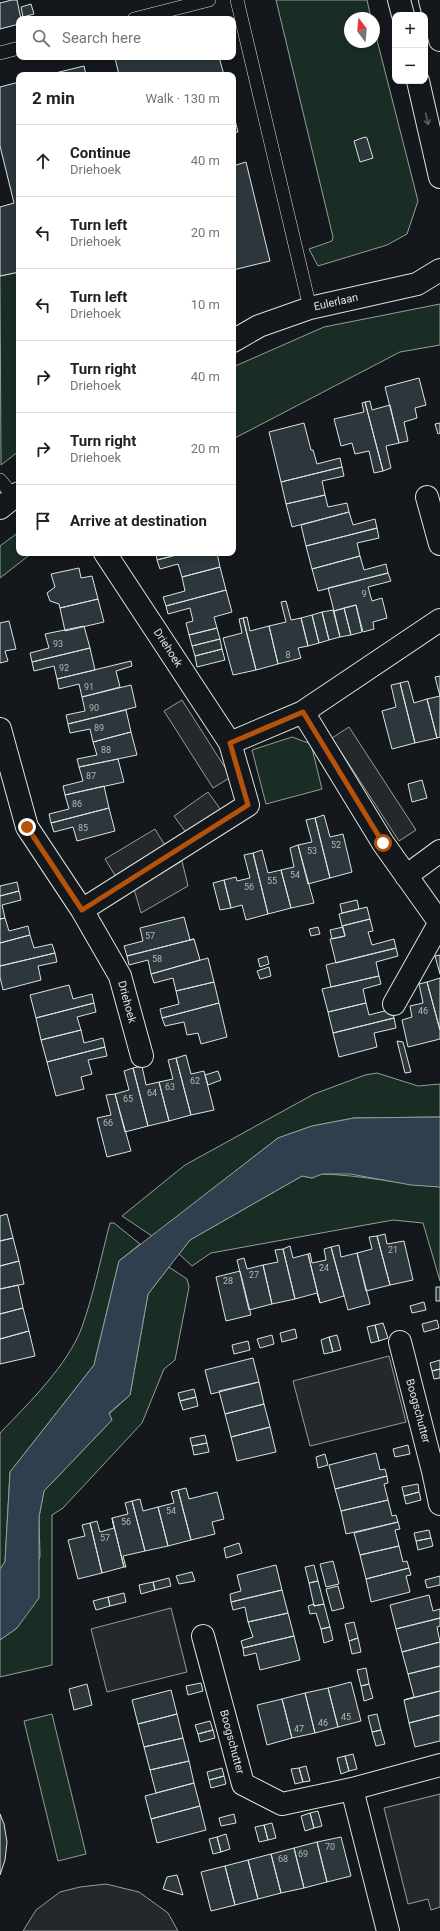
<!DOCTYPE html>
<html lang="en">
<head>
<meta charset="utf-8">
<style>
	body { margin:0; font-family:Roboto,sans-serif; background:#f6f6f6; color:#202124 }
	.controls { position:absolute; right:12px; top:12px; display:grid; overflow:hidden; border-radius:8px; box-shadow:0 2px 6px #0003 }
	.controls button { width:36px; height:36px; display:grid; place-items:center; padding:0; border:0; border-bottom:1px solid #e0e0e0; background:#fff; color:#202124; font:20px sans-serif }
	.compass { position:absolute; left:344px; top:12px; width:36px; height:36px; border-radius:50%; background:#fff; box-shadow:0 2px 6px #0003; rotate:344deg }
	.stop { position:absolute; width:12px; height:12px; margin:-9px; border:3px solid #b45309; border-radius:50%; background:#fff }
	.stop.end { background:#b45309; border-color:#fff; box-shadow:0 1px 4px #0008 }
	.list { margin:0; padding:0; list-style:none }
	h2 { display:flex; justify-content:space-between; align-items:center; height:52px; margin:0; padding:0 16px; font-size:17px }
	h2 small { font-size:13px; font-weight:400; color:#757577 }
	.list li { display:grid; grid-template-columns:26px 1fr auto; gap:12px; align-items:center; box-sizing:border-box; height:72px; padding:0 16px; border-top:1px solid #e0e0e0 }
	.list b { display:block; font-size:15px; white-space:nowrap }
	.list p { margin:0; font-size:13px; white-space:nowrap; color:#757577 }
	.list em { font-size:13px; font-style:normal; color:#757577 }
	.icon { flex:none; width:22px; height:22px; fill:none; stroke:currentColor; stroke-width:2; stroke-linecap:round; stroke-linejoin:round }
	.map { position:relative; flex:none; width:440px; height:1931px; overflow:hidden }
	.search { position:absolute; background:#fff; box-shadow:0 2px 6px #0003; left:16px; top:16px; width:220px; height:44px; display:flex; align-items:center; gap:10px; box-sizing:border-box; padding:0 14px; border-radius:8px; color:#757577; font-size:15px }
	.panel { position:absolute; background:#fff; box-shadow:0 2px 6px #0003; left:16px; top:72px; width:220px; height:484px; border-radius:8px }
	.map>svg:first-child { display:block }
	.green { fill:#1a2d24; stroke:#939e99 }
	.parking { fill:#24282b; stroke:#939e99 }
	.water { fill:#2f3f4d; stroke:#939e99 }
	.building { fill:#2c363c; stroke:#d8e6dc }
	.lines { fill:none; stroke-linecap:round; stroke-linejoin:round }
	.lane-casing { stroke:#d8e6dc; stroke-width:14 }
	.street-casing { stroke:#d8e6dc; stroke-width:24 }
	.secondary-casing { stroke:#d8e6dc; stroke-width:24 }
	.lane { stroke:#14181c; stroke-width:13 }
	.street { stroke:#14181c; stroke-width:22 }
	.secondary { stroke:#14181c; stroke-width:22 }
	.oneway { stroke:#59605f }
	.route { stroke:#b45309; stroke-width:5 }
	.labels { text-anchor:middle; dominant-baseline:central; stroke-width:3; stroke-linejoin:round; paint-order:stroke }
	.number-label { font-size:9px; fill:#adbab4 }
	.street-label { font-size:11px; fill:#d8e6dc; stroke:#14181c }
</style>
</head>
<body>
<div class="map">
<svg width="440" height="1931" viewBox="0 0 440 1931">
	<rect width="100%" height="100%" fill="#14181c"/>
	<path class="green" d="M 276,0 L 367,0 L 371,18 L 350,18 L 350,42 L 374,42 L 374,28 L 418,201 L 407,234 L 387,245 L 318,266 L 309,249 L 332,241 L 333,237 Z
		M 19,272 L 19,451 L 1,465 L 0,276 Z
		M 440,304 L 440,345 L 400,352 L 233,439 L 233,367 L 324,327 Z
		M 19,532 L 19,553 L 32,553 L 0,578 L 0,546 Z
		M 292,737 L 311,744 L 322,789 L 266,804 L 252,750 Z
		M 377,1073 L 418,1086 L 440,1084 L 440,1117 L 354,1118 L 312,1126 L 278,1138 L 152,1236 L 122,1216 L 185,1165 L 314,1094 L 365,1075 Z
		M 321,1174 C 361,1175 400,1184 440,1187 L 440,1281 L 423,1223 L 393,1220 L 211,1253 L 192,1266 L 179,1254 L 190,1240 L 302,1176 L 312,1178 Z
		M 110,1223 L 114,1223 L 140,1244 L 119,1261 L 94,1365 L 10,1472 L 5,1562 L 0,1569 L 0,1433 C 28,1404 68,1365 82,1327 C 94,1293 101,1257 110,1223 Z
		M 169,1267 L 187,1279 L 189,1287 L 175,1360 L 164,1369 L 142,1423 L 63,1508 L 52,1515 L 52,1665 L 0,1677 L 0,1640 L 17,1628 L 40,1556 L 39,1517 L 44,1491 L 112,1420 L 109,1414 L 130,1395 L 148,1294 Z
		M 52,1714 L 86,1854 L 58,1861 L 24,1721 Z"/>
	<path class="parking" d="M 182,700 L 231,777 L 213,788 L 164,711 Z
		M 349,727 L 416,830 L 399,841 L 332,738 Z
		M 208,792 L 221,810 L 187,834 L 174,816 Z
		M 155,829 L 166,847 L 116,877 L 105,859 Z
		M 182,861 L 188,886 L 141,913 L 134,889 Z
		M 389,1356 L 406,1422 L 310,1446 L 293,1381 Z
		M 171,1608 L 187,1672 L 107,1692 L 91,1629 Z
		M 440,1794 L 440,1907 L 431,1910 L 428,1899 L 408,1904 L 384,1808 Z
		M 106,1884 L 139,1892 L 168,1913 L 178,1931 L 23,1931 L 36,1910 L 60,1892 L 80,1887 Z"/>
	<path class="water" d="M 440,1117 L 440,1187 L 411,1185 L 350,1174 L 322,1174 L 312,1178 L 302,1176 L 190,1240 L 148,1294 L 130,1395 L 109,1413 L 112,1420 L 44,1491 L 39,1517 L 39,1598 L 17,1628 L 0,1640 L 0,1569 L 5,1562 L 10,1472 L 94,1365 L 119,1261 L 278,1138 L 312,1126 L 354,1118 Z"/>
	<path class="building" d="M 12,0 L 17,0 L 21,19 L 19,19 L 19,24 L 0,29 L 0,3 Z
		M 31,4 L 34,14 L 23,17 L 21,7 Z
		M 120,57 L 219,57 L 224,75 L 119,75 L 115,58 Z
		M 84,66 L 86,75 L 47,75 Z
		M 19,82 L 19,272 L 0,276 L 0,207 L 14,203 L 0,146 L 0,87 Z
		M 233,112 L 238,132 L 233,133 Z
		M 365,137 L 367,138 L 373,158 L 360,162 L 354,141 Z
		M 246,162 L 270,261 L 233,270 L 233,166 Z
		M 419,378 L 426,405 L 415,408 L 417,418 L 404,422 L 408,441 L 399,443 L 385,387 Z
		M 370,401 L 372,410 L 390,405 L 399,443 L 386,446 L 391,468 L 383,471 L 365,402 Z
		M 365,402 L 383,471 L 374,473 L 369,451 L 355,454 L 352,443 L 341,446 L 334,419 L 364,412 L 362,403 Z
		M 304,423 L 311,450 L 313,450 L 317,464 L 340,458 L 342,467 L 281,482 L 269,432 Z
		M 440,423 L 440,433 L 438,434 L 435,424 Z
		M 342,467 L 344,476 L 322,481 L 325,495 L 286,504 L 281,482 Z
		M 325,495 L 328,507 L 347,503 L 349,512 L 292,527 L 286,504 Z
		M 349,512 L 353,525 L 375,519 L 377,528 L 306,546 L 301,525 Z
		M 377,528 L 379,538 L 357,543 L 360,556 L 312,569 L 306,546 Z
		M 156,553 L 184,553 L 157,560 Z
		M 184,553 L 217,553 L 220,567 L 182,577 L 178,564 L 160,569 L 157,560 Z
		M 360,556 L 364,570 L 386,564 L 388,573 L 318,591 L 312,569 Z
		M 220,567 L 226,590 L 166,606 L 163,597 L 185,591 L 182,577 Z
		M 79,568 L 81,578 L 92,576 L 98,599 L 60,608 L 59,604 L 50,601 L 47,593 L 55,587 L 51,574 Z
		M 388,573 L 391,581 L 368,587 L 372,601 L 382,598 L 387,618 L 373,622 L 374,629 L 363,632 L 356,605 L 334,611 L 328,588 Z
		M 226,590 L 232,612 L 214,617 L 217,628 L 189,635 L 186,623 L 193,621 L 190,608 L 168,614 L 166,606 Z
		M 98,599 L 104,622 L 65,631 L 60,608 Z
		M 286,601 L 291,620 L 301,618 L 308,646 L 298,648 L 301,658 L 278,664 L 269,626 L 286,622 L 281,602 Z
		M 356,605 L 362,632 L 351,635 L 344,608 Z
		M 344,608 L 351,635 L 340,637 L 334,611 Z
		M 333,610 L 340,637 L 329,640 L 322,612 Z
		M 322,612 L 329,640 L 319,643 L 312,615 Z
		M 312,615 L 319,643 L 308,646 L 301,618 Z
		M 247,617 L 250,631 L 269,626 L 278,664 L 256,670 L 243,618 Z
		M 243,618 L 256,670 L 233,675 L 223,638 L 242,633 L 239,619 Z
		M 9,621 L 16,649 L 5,651 L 8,661 L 0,663 L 0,623 Z
		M 84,626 L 90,648 L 32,662 L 30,653 L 49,648 L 45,634 Z
		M 217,628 L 220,639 L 192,646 L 189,635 Z
		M 220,639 L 222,649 L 195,656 L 192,646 Z
		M 90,648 L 95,670 L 57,679 L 54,666 L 34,671 L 32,662 Z
		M 222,649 L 225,660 L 197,667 L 195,656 Z
		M 131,661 L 132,666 L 116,671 L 120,687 L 82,697 L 79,684 L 59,689 L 57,679 Z
		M 440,676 L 440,696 L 435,677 Z
		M 408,681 L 414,703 L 427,699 L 437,738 L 415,743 L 400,683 Z
		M 400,683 L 415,743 L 392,749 L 382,711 L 396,707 L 391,685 Z
		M 131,685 L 136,707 L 68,724 L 66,715 L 85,711 L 82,697 Z
		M 440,696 L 440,737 L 437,738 L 427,699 Z
		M 126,710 L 131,732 L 93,742 L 90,729 L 70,733 L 68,724 Z
		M 131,732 L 137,755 L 79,767 L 77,759 L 97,755 L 93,742 Z
		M 118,759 L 124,782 L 65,795 L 63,786 L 83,781 L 79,767 Z
		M 422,780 L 427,798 L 412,802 L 408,784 Z
		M 104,786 L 109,808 L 51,823 L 49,814 L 69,809 L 65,795 Z
		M 109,808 L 115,831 L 77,841 L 73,827 L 54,832 L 51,823 Z
		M 324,815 L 330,837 L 343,834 L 352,872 L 330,878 L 315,818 Z
		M 315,818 L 330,878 L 308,884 L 298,845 L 312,842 L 306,820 Z
		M 298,845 L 314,903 L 291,908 L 281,870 L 294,867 L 290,848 Z
		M 262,850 L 268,873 L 281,870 L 291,908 L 268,914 L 253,853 Z
		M 253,853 L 268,914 L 246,920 L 242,905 L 231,908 L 224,880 L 236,877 L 237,881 L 250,878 L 244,855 Z
		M 224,880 L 231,908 L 220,910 L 213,883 Z
		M 17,882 L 19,891 L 0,896 L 0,886 Z
		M 19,891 L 21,900 L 2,905 L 5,918 L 0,919 L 0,896 Z
		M 357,900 L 359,909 L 342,913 L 340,904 Z
		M 367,907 L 370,919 L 342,926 L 339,914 Z
		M 184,917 L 190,940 L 194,939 L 127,956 L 124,946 L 143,941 L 140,928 Z
		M 5,918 L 9,931 L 28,926 L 30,935 L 0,943 L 0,919 Z
		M 370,919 L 373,931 L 368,932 L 372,945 L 394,939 L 396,948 L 336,963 L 330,939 L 345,936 L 342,926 Z
		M 318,927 L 320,934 L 311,936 L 309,929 Z
		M 343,927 L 345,936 L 332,939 L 330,930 Z
		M 30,935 L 34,948 L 52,944 L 55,953 L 0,966 L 0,943 Z
		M 194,939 L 200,960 L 151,974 L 148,960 L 129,965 L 127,956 Z
		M 396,948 L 398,956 L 376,962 L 379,976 L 331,987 L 326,965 Z
		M 55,953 L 57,962 L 38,966 L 41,980 L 3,990 L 0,977 L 0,966 Z
		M 440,955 L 440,974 L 435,956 Z
		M 267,956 L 269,964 L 260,967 L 258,959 Z
		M 208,958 L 214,982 L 176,991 L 173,978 L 154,983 L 151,974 Z
		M 269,967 L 271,976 L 260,979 L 257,971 Z
		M 379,976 L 381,984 L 363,989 L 366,1003 L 328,1012 L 322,989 Z
		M 440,978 L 440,1030 L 427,982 Z
		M 214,982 L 219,1003 L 162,1018 L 160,1009 L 179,1004 L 176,991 Z
		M 427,982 L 440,1030 L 440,1039 L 408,1047 L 402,1020 L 412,1017 L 410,1006 L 423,1003 L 419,984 Z
		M 69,985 L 73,999 L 92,994 L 94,1003 L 36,1018 L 30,995 Z
		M 94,1003 L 96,1012 L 77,1017 L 81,1030 L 41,1040 L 36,1018 Z
		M 219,1003 L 227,1037 L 201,1044 L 198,1033 L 187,1035 L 184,1022 L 165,1026 L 162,1018 Z
		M 366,1003 L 369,1015 L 392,1009 L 394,1018 L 333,1033 L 328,1012 Z
		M 394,1018 L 396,1028 L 374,1033 L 377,1047 L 339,1057 L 333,1033 Z
		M 81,1030 L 84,1043 L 103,1038 L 105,1047 L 47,1062 L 41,1040 Z
		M 397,1041 L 403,1042 L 411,1072 L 405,1073 Z
		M 105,1047 L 107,1056 L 88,1060 L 92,1074 L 81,1077 L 84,1089 L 56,1096 L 47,1062 Z
		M 186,1055 L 191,1074 L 204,1071 L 214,1110 L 191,1115 L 176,1058 Z
		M 176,1058 L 191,1115 L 169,1121 L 159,1082 L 173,1079 L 168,1060 Z
		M 142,1066 L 146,1085 L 159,1082 L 169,1121 L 148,1126 L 133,1068 Z
		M 133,1068 L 148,1126 L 125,1132 L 115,1094 L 129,1090 L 124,1071 Z
		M 218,1071 L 221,1080 L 208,1085 L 205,1075 Z
		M 115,1094 L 131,1151 L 107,1157 L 97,1118 L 111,1115 L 106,1095 Z
		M 7,1214 L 13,1238 L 0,1241 L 0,1216 Z
		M 385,1234 L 387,1244 L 404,1241 L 413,1280 L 390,1285 L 377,1236 Z
		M 377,1236 L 390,1285 L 366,1291 L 357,1253 L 372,1249 L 369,1237 Z
		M 13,1238 L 19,1261 L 0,1266 L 0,1241 Z
		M 339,1245 L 341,1257 L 357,1253 L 370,1304 L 348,1310 L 331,1247 Z
		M 290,1246 L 293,1258 L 308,1254 L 320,1303 L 317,1293 L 295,1299 L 283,1249 Z
		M 331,1247 L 344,1296 L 320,1303 L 308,1254 L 310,1253 L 312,1263 L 326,1260 L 324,1249 Z
		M 283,1249 L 295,1299 L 272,1304 L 263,1265 L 278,1262 L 275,1250 Z
		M 244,1258 L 247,1269 L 263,1265 L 272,1304 L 249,1310 L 237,1260 Z
		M 19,1261 L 24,1284 L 0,1289 L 0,1266 Z
		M 240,1271 L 251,1315 L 226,1321 L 216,1277 Z
		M 18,1285 L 23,1308 L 0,1314 L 0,1289 Z
		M 436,1287 L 440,1287 L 440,1301 L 436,1301 Z
		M 424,1302 L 426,1310 L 412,1313 L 410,1306 Z
		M 23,1308 L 29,1331 L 0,1339 L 0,1314 Z
		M 437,1320 L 439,1328 L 424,1332 L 422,1324 Z
		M 383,1323 L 388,1338 L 379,1341 L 375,1325 Z
		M 375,1325 L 379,1341 L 371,1343 L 367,1327 Z
		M 295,1329 L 297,1338 L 282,1342 L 280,1333 Z
		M 29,1331 L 35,1356 L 0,1364 L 0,1339 Z
		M 272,1335 L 274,1344 L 260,1348 L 257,1339 Z
		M 337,1335 L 341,1350 L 333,1352 L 329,1337 Z
		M 329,1337 L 333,1352 L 324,1354 L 321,1340 Z
		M 248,1341 L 250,1350 L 234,1354 L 232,1345 Z
		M 253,1358 L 259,1382 L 211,1394 L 205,1370 Z
		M 440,1360 L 440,1369 L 432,1371 L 430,1363 Z
		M 440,1369 L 440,1378 L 434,1379 L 432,1371 Z
		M 259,1382 L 264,1404 L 225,1414 L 219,1391 Z
		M 194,1389 L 196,1397 L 180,1401 L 178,1393 Z
		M 196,1397 L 198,1406 L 183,1410 L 180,1401 Z
		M 264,1404 L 270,1427 L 231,1437 L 225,1414 Z
		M 270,1427 L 276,1452 L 237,1461 L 231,1437 Z
		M 205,1435 L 207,1443 L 192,1446 L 190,1438 Z
		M 207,1443 L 209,1452 L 194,1455 L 192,1446 Z
		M 408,1445 L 410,1454 L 395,1457 L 393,1449 Z
		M 376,1453 L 380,1470 L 385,1469 L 387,1476 L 335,1489 L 329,1465 Z
		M 325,1454 L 328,1465 L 318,1468 L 316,1457 Z
		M 387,1476 L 388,1483 L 384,1484 L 388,1500 L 341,1511 L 335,1489 Z
		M 418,1484 L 419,1492 L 404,1496 L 402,1487 Z
		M 186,1488 L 189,1499 L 217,1492 L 224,1519 L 212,1522 L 215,1534 L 191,1540 L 178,1490 Z
		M 178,1490 L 191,1540 L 168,1546 L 158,1507 L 174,1503 L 171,1492 Z
		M 419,1492 L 421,1500 L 406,1504 L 404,1496 Z
		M 140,1499 L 143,1511 L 158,1507 L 168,1546 L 145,1551 L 132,1501 Z
		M 388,1500 L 392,1516 L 396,1515 L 398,1522 L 346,1534 L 341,1511 Z
		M 132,1501 L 145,1551 L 123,1556 L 126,1567 L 124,1567 L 112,1518 L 128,1514 L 125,1503 Z
		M 112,1518 L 124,1567 L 102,1573 L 90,1523 L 97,1521 L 100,1532 L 114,1528 Z
		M 398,1522 L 400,1529 L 395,1530 L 399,1546 L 360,1555 L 354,1533 Z
		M 90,1523 L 102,1573 L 78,1579 L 68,1540 L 85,1536 L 82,1525 Z
		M 429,1530 L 431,1538 L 416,1541 L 414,1533 Z
		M 431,1538 L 433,1546 L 418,1550 L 416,1541 Z
		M 239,1543 L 242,1553 L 226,1558 L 224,1548 Z
		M 399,1546 L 403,1562 L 407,1561 L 409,1568 L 366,1579 L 360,1555 Z
		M 333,1561 L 339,1584 L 326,1587 L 320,1564 Z
		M 276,1565 L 282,1590 L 231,1602 L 230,1594 L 241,1591 L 237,1575 Z
		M 314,1565 L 318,1581 L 309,1583 L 305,1567 Z
		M 409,1568 L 411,1575 L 406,1576 L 410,1592 L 371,1602 L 366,1579 Z
		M 192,1572 L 195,1581 L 179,1584 L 176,1576 Z
		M 440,1576 L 440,1585 L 427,1588 L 425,1580 Z
		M 169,1578 L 171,1586 L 155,1590 L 153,1582 Z
		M 318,1581 L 324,1604 L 314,1606 L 309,1583 Z
		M 153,1582 L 155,1590 L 141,1594 L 139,1585 Z
		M 338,1586 L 344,1608 L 332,1611 L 326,1589 Z
		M 282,1590 L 288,1613 L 248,1622 L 245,1607 L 233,1610 L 231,1602 Z
		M 124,1593 L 126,1602 L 110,1606 L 108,1597 Z
		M 429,1595 L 433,1611 L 440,1609 L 440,1618 L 396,1629 L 390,1605 Z
		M 108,1597 L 110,1606 L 96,1610 L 93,1601 Z
		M 314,1604 L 314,1606 L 324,1604 L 330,1627 L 321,1629 L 316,1613 L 310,1614 L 308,1606 Z
		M 288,1613 L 294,1636 L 243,1648 L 241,1641 L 253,1637 L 248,1622 Z
		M 440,1618 L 440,1626 L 437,1627 L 440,1642 L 402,1652 L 396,1629 Z
		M 354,1622 L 358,1638 L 349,1641 L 345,1624 Z
		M 330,1627 L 333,1640 L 324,1643 L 321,1629 Z
		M 294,1636 L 300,1660 L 260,1670 L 256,1653 L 244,1656 L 243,1648 Z
		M 358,1638 L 361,1652 L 352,1654 L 349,1641 Z
		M 440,1642 L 440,1666 L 408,1674 L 402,1652 Z
		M 440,1666 L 440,1691 L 404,1700 L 414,1697 L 408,1674 Z
		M 366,1668 L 369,1684 L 361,1686 L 357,1670 Z
		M 351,1682 L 361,1721 L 338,1727 L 328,1688 Z
		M 201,1683 L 203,1691 L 188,1695 L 186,1686 Z
		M 87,1684 L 92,1705 L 74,1710 L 69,1689 Z
		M 369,1684 L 373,1698 L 364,1701 L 361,1686 Z
		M 328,1688 L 338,1727 L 315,1733 L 305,1693 Z
		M 171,1690 L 177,1714 L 138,1724 L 132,1700 Z
		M 440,1691 L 440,1715 L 409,1723 L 404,1700 Z
		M 305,1693 L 315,1733 L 292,1738 L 282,1699 Z
		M 282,1699 L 292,1738 L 267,1745 L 257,1705 Z
		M 177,1714 L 183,1738 L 144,1747 L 138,1724 Z
		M 377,1714 L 381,1730 L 372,1732 L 368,1716 Z
		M 440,1715 L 440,1741 L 415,1747 L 409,1723 Z
		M 210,1721 L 213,1730 L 198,1734 L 195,1725 Z
		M 213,1730 L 215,1738 L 200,1742 L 198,1734 Z
		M 381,1730 L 385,1744 L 376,1746 L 372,1732 Z
		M 183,1738 L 189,1761 L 150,1770 L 144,1747 Z
		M 353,1754 L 357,1769 L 349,1771 L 345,1756 Z
		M 345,1756 L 349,1771 L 341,1774 L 337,1758 Z
		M 189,1761 L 194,1783 L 156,1793 L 150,1770 Z
		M 306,1766 L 310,1781 L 303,1782 L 299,1768 Z
		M 222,1768 L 224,1776 L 209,1780 L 207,1772 Z
		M 299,1768 L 303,1782 L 295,1784 L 291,1769 Z
		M 224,1776 L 226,1784 L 211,1788 L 209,1780 Z
		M 194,1783 L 200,1806 L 151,1819 L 145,1796 Z
		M 200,1806 L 206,1830 L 157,1843 L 151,1819 Z
		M 318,1811 L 322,1826 L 314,1828 L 310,1813 Z
		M 310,1813 L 314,1828 L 305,1831 L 301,1816 Z
		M 0,1814 L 4,1824 L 7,1842 L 5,1860 L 0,1875 Z
		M 234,1814 L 236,1823 L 221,1826 L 219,1818 Z
		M 272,1823 L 276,1838 L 268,1840 L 264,1825 Z
		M 264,1825 L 268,1840 L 259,1842 L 255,1827 Z
		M 226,1834 L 230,1849 L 221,1852 L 217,1837 Z
		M 217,1837 L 221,1852 L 213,1854 L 209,1839 Z
		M 341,1837 L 351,1876 L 327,1882 L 317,1842 Z
		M 317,1842 L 327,1882 L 304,1888 L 294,1848 Z
		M 294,1848 L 304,1888 L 281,1893 L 271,1854 Z
		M 271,1854 L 281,1893 L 258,1899 L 248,1860 Z
		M 248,1860 L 258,1899 L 235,1905 L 225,1866 Z
		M 225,1866 L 235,1905 L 211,1911 L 201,1872 Z
		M 177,1875 L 183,1895 L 163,1889 L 167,1877 Z"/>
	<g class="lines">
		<g class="lane-casing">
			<path id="lane" d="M 237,0 L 310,308
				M 134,19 L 209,0
				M 0,53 L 19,48
				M 0,480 L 14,497"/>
		</g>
		<g class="street-casing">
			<path id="street" d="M 427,497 L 440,544
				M 303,712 L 383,843 L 440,923
				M 0,729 L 27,827 L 82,910 L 248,805 L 230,743 L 105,553
				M 230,743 L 303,712 L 440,620
				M 406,876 L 440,851
				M 82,910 L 120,976 L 142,1056
				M 394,1004 L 439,924
				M 400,1342 L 433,1471 L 440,1504
				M 203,1636 L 243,1784 L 282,1804 L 352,1789 L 440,1765
				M 352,1789 L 388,1931"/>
		</g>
		<g class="secondary-casing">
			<path id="secondary" d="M 399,0 L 403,15
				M 430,0 L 440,40
				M 418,81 L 440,177
				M 233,341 L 259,326 L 310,308 L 417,284 L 440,270
				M 0,508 L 19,493"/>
		</g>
		<use href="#lane" class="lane"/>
		<use href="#street" class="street"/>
		<use href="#secondary" class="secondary"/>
	</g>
	<defs><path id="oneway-shaft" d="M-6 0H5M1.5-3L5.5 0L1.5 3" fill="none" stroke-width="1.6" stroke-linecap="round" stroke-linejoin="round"/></defs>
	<use class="oneway" href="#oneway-shaft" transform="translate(427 119) rotate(77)"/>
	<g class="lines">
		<path class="route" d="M 27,827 L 82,910 L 248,805 L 230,743 L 303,712 L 383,843"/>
	</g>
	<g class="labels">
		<g class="number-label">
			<text x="364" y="594">9</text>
			<text x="58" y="644">93</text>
			<text x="288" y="655">8</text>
			<text x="64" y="668">92</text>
			<text x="89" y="687">91</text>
			<text x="94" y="708">90</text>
			<text x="99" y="728">89</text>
			<text x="106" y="750">88</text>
			<text x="91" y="776">87</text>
			<text x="77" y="804">86</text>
			<text x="83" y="828">85</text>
			<text x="336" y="845">52</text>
			<text x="312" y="851">53</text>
			<text x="295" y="875">54</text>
			<text x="272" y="881">55</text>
			<text x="249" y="887">56</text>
			<text x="150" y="936">57</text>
			<text x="157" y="959">58</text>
			<text x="423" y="1011">46</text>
			<text x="195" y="1081">62</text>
			<text x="170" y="1087">63</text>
			<text x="152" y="1093">64</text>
			<text x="128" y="1099">65</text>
			<text x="108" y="1123">66</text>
			<text x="393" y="1250">21</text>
			<text x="324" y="1268">24</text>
			<text x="254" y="1275">27</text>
			<text x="228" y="1281">28</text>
			<text x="171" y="1511">54</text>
			<text x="126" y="1522">56</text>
			<text x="105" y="1538">57</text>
			<text x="346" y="1717">45</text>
			<text x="323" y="1723">46</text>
			<text x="299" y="1729">47</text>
			<text x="330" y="1847">70</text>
			<text x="303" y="1854">69</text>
			<text x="283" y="1859">68</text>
		</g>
		<g class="street-label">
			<text transform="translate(336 302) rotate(-13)">Eulerlaan</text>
			<text transform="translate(168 648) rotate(57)">Driehoek</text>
			<text transform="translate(127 1002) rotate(75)">Driehoek</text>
			<text transform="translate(418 1411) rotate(75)">Boogschutter</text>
			<text transform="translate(232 1742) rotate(75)">Boogschutter</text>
		</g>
	</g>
</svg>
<div class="controls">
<button>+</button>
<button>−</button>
</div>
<svg class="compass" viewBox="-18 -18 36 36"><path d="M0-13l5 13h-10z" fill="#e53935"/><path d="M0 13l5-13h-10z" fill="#757577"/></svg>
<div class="stop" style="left:383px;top:843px"></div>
<div class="stop end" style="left:27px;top:827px"></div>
<div class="search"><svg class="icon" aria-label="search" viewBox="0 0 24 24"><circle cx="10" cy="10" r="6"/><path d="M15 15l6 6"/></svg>Search here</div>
<section class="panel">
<h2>2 min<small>Walk · 130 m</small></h2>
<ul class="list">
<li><svg class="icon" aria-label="ahead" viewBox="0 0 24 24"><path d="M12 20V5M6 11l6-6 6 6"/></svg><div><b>Continue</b><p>Driehoek</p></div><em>40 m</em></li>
<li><svg class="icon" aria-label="left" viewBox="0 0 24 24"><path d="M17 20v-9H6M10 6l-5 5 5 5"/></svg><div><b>Turn left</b><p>Driehoek</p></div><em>20 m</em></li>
<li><svg class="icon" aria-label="left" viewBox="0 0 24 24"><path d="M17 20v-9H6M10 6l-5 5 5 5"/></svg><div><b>Turn left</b><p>Driehoek</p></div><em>10 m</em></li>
<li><svg class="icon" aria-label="right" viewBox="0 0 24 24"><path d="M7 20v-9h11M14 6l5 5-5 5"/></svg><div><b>Turn right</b><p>Driehoek</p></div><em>40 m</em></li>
<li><svg class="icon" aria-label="right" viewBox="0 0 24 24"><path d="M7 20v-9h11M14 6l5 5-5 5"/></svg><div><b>Turn right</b><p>Driehoek</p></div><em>20 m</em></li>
<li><svg class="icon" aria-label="arrive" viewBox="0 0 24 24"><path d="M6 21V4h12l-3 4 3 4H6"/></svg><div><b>Arrive at destination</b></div></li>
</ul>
</section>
</div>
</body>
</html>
